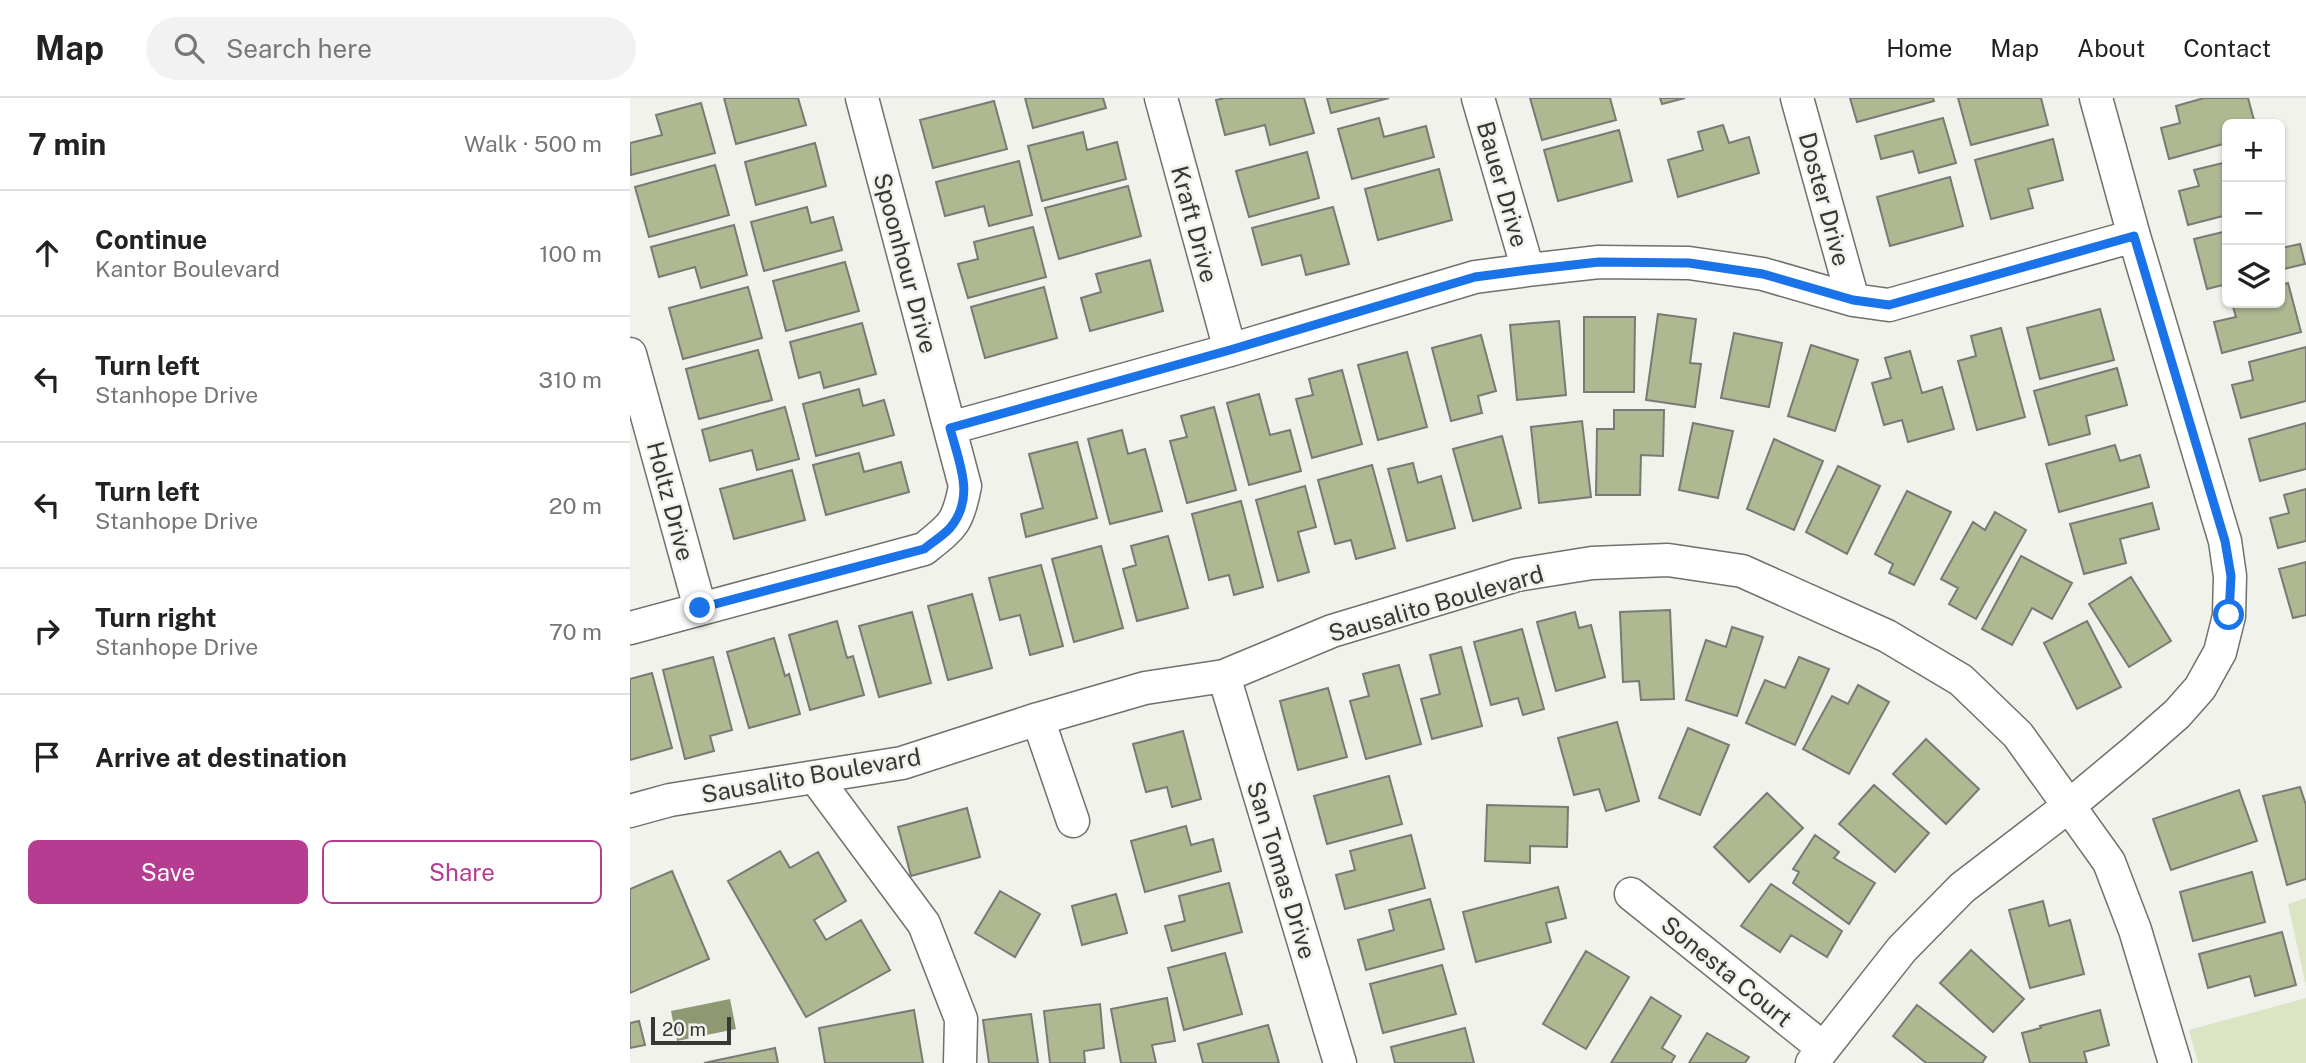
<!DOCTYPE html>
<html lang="en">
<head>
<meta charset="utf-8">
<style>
	body { margin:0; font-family:"Public Sans",sans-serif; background:#f2f2f2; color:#222 }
	.controls { position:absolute; right:21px; top:21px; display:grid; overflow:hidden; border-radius:10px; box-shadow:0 2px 5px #0004 }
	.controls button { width:63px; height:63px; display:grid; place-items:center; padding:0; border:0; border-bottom:2px solid #e0e0e0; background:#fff; color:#222; font:35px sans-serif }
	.scale { position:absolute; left:21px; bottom:18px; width:80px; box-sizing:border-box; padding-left:7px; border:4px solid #373835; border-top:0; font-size:19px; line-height:24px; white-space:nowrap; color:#373835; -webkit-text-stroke:5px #f0f2eb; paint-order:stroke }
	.stop { position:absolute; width:21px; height:21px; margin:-16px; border:5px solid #1a73e8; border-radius:50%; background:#fff }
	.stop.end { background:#1a73e8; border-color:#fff; box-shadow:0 2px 7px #0008 }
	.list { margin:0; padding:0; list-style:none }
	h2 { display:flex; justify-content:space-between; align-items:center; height:91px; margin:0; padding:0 28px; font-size:30px }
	h2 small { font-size:23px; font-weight:400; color:#767676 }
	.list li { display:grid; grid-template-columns:46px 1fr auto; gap:21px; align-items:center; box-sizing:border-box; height:126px; padding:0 28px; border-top:2px solid #e0e0e0 }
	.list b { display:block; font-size:26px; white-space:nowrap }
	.list p { margin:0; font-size:23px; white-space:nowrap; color:#767676 }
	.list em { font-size:23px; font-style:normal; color:#767676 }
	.actions { display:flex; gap:14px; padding:21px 28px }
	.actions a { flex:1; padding:16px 0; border:2px solid #b53c91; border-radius:10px; text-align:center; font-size:24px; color:#b53c91 }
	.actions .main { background:#b53c91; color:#fff }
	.icon { flex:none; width:38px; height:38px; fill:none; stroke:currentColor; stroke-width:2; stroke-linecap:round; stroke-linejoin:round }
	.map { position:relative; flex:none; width:1676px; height:965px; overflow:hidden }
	header { display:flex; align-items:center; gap:42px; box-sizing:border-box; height:98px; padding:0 35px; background:#fff; border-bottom:2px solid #e0e0e0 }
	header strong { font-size:33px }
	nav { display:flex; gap:38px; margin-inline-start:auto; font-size:24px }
	.search { width:490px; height:63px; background:#f2f2f2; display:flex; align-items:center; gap:18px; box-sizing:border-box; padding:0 24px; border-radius:38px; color:#767676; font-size:26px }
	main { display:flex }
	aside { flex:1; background:#fff }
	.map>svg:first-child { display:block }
	.green { fill:#dbe4c3 }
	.water { fill:#8e9872 }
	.building { fill:#aeb891; stroke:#797a75; stroke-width:2 }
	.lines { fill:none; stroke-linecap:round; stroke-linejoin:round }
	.minor-casing { stroke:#6f716b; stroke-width:35 }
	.minor { stroke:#fff; stroke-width:32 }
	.route { stroke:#1a73e8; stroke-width:9 }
	.labels { text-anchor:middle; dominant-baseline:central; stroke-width:5; stroke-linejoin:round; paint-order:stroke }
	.street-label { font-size:24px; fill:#373835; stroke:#f0f2eb }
</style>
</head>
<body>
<header>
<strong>Map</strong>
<div class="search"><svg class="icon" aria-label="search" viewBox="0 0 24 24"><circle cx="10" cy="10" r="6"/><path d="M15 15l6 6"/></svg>Search here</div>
<nav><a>Home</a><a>Map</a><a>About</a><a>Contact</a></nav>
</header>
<main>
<aside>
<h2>7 min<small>Walk · 500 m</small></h2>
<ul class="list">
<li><svg class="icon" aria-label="ahead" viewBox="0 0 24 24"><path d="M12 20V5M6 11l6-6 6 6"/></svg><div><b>Continue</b><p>Kantor Boulevard</p></div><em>100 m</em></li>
<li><svg class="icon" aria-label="left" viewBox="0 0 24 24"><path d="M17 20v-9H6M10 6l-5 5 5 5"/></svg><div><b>Turn left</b><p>Stanhope Drive</p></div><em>310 m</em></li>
<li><svg class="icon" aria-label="left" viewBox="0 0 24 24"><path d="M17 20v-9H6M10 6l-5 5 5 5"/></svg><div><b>Turn left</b><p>Stanhope Drive</p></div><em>20 m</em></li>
<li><svg class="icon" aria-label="right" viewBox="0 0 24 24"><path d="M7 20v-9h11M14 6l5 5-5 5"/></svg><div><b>Turn right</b><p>Stanhope Drive</p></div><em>70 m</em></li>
<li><svg class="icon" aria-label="arrive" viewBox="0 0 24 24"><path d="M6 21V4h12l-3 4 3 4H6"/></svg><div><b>Arrive at destination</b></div></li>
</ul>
<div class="actions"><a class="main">Save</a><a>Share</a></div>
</aside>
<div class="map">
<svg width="1676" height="965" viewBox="0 0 1676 965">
	<rect width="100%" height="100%" fill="#f0f2eb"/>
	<path class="green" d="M 1676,800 L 1676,888 L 1658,806 Z
		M 1676,900 L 1676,965 L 1568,965 L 1559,932 Z"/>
	<path class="water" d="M 100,901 L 106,931 L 47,943 L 41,913 Z"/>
	<path class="building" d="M 94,0 L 168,0 L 176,27 L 106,46 Z
		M 395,0 L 473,0 L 476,10 L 403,30 Z
		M 595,0 L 674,0 L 684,35 L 640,47 L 635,27 L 595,37 L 586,2 Z
		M 697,0 L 759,0 L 701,15 Z
		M 900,0 L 980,0 L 986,22 L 912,42 Z
		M 1030,0 L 1055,0 L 1032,6 Z
		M 1220,0 L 1303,0 L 1304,3 L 1227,24 Z
		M 1328,0 L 1411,0 L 1418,27 L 1341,47 Z
		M 1574,0 L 1618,0 L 1625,26 L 1597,26 L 1597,45 L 1539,61 L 1531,30 L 1550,25 L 1546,8 Z
		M 364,3 L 377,51 L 303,70 L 290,22 Z
		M 71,5 L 85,55 L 1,77 L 0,45 L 32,37 L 26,17 Z
		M 749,20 L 754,39 L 796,28 L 804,59 L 722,81 L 708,31 Z
		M 1313,20 L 1326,65 L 1289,75 L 1283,53 L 1251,61 L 1245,38 Z
		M 1093,27 L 1099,45 L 1119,39 L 1129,75 L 1048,99 L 1038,62 L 1073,52 L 1068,34 Z
		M 989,32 L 1002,83 L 928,103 L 914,52 Z
		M 453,34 L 457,52 L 487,44 L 496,81 L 412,103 L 398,48 Z
		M 1423,41 L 1433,82 L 1398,91 L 1403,110 L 1361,121 L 1345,62 Z
		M 185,45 L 196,88 L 126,107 L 115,64 Z
		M 677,54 L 689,100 L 619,119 L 606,73 Z
		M 389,63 L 402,117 L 359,128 L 354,108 L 315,118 L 306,84 Z
		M 1597,64 L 1597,117 L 1558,127 L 1549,93 L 1569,88 L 1564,72 Z
		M 85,67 L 99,117 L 19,139 L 5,89 Z
		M 809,71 L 822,122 L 748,142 L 735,91 Z
		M 1320,79 L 1333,128 L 1260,148 L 1247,99 Z
		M 498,88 L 511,138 L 429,161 L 415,110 Z
		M 177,109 L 181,125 L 203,119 L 212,152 L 134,173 L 121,124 Z
		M 703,109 L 719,166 L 676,177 L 671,157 L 632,167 L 622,130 Z
		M 104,127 L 117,177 L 71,190 L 65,169 L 29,179 L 21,149 Z
		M 403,129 L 416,179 L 338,200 L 328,166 L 348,161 L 344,144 Z
		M 1597,133 L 1597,186 L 1577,191 L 1564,141 Z
		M 1650,144 L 1651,150 L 1670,146 L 1675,166 L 1650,172 Z
		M 520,162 L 533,213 L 460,233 L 451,200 L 471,194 L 466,176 Z
		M 215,164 L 229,213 L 156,233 L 143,183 Z
		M 1658,185 L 1671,234 L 1592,255 L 1584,224 L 1606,219 L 1602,205 L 1650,205 L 1650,187 Z
		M 118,189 L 132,240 L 53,261 L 39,210 Z
		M 414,189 L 427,240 L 355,260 L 341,209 Z
		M 1470,211 L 1484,262 L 1410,281 L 1397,230 Z
		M 1028,216 L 1066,221 L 1060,265 L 1071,266 L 1065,309 L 1016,302 Z
		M 954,219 L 1005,219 L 1004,294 L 954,294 Z
		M 929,223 L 936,297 L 887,302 L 880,227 Z
		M 232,225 L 246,276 L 194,290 L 190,274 L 169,280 L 160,244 Z
		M 1371,230 L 1395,319 L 1347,332 L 1328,263 L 1346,258 L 1341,238 Z
		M 1104,235 L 1152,245 L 1139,309 L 1091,300 Z
		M 851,237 L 866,293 L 848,298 L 852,315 L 821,323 L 802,250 Z
		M 1181,247 L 1228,262 L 1205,333 L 1158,318 Z
		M 1676,249 L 1676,303 L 1611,320 L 1602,287 L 1623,282 L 1619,264 Z
		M 128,252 L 142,302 L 69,321 L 56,271 Z
		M 1280,253 L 1292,295 L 1312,289 L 1324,331 L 1278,344 L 1272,322 L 1254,327 L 1242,285 L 1261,280 L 1255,260 Z
		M 777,254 L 797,329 L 748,342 L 728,267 Z
		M 1487,270 L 1497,307 L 1456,318 L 1460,336 L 1419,347 L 1404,293 Z
		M 712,272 L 732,346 L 682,360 L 666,301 L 683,297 L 679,281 Z
		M 229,291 L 233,308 L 254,302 L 264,337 L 186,358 L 173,306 Z
		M 629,296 L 640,337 L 660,332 L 671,373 L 619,387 L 597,305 Z
		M 155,309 L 169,361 L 127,372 L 122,352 L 80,363 L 72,332 Z
		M 584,309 L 606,392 L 557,405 L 540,343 L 557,339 L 551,318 Z
		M 984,312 L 1034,312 L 1033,358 L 1011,357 L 1010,397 L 966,397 L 967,331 L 984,331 Z
		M 952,323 L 961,399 L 909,405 L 901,329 Z
		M 1063,325 L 1103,333 L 1088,400 L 1049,392 Z
		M 1676,325 L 1676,371 L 1630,383 L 1619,341 Z
		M 492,332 L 498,356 L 515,351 L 532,413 L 480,426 L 458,341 Z
		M 872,338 L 891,410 L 843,423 L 823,351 Z
		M 1144,341 L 1193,363 L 1164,432 L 1117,411 Z
		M 447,344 L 467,420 L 396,439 L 391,416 L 413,410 L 399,356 Z
		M 1485,347 L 1490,363 L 1510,357 L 1519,389 L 1429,414 L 1416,366 Z
		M 229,355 L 234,374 L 271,364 L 279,394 L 196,417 L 183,367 Z
		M 783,365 L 788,385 L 811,378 L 825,430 L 777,443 L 758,371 Z
		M 742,367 L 765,450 L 726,461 L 721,442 L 705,446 L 688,382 Z
		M 1208,368 L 1250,388 L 1217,456 L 1176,434 Z
		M 162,372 L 175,422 L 104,441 L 90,391 Z
		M 675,388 L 686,429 L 668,434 L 679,474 L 648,483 L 626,402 Z
		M 1676,391 L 1676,443 L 1648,450 L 1640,420 L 1659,415 L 1654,397 Z
		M 1277,393 L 1321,414 L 1284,487 L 1259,475 L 1263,466 L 1245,456 Z
		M 611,403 L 633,489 L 604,497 L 599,477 L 579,482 L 562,416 Z
		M 1522,405 L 1529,431 L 1490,441 L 1496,465 L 1454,476 L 1440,426 Z
		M 1365,414 L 1396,432 L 1346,521 L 1319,506 L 1328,490 L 1311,481 L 1343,424 L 1355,432 Z
		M 538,438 L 558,510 L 507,523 L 493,471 L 506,467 L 501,448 Z
		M 471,448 L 493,530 L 444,544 L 422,461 Z
		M 1391,458 L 1442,485 L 1422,521 L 1402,510 L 1382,547 L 1352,531 Z
		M 1676,464 L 1676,517 L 1663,520 L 1649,471 Z
		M 411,467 L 433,548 L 400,557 L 390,517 L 370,522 L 359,480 Z
		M 1501,479 L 1541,543 L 1499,569 L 1459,506 Z
		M 342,496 L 362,570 L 318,582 L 298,508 Z
		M 1040,512 L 1044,601 L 1011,602 L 1009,583 L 993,584 L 990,514 Z
		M 282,514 L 301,585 L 249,599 L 229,528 Z
		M 945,514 L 949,530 L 961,527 L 975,579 L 926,593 L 907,524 Z
		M 207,523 L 217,560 L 223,558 L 234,597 L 180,612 L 159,537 Z
		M 1457,523 L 1491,589 L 1447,611 L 1414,545 Z
		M 1102,529 L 1133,539 L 1107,618 L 1056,602 L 1076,542 L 1096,549 Z
		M 892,531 L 914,611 L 893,617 L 888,600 L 861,607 L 844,544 Z
		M 144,540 L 155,578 L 159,576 L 170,616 L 119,630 L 97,554 Z
		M 831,549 L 852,628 L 802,641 L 791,601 L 810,596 L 800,557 Z
		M 83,559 L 102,632 L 80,638 L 84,653 L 55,661 L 33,572 Z
		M 1169,559 L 1199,571 L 1165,647 L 1116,625 L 1135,582 L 1155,590 Z
		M 769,567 L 791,646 L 736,661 L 720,603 L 739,598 L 733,576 Z
		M 22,575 L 42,650 L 0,662 L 0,581 Z
		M 1228,587 L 1259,604 L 1219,676 L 1173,651 L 1202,598 L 1218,606 Z
		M 698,590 L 717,659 L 668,672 L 650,603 Z
		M 987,624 L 1009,703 L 976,713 L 969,691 L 944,697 L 928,640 Z
		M 1058,630 L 1099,647 L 1070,717 L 1029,700 Z
		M 553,633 L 571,701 L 542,709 L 537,689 L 516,694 L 503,646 Z
		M 1296,641 L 1349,691 L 1316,726 L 1263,676 Z
		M 759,678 L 772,726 L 697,746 L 684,698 Z
		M 1244,687 L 1299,735 L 1265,774 L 1209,726 Z
		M 1670,689 L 1676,707 L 1676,781 L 1657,787 L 1633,698 Z
		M 1609,692 L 1627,743 L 1541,772 L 1523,721 Z
		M 1137,695 L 1173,730 L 1119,784 L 1084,749 Z
		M 857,707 L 938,709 L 937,749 L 900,748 L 900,765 L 855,763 Z
		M 337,710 L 350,759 L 281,778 L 268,729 Z
		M 556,728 L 561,747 L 583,741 L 591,773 L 515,794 L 501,743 Z
		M 781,737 L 795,790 L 715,811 L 706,777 L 725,772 L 720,753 Z
		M 1185,737 L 1209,754 L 1204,760 L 1245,785 L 1219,826 L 1163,785 L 1169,774 L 1163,771 Z
		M 150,753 L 160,770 L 188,754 L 216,803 L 184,822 L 196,842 L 231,822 L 260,872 L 176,919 L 98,783 Z
		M 42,773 L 79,861 L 0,895 L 0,791 Z
		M 1622,774 L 1635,824 L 1563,843 L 1550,794 Z
		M 599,785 L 612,834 L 542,853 L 535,828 L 555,823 L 549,798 Z
		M 1141,786 L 1212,833 L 1197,859 L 1161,837 L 1150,854 L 1111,828 Z
		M 928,789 L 936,820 L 916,825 L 921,844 L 846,864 L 833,814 Z
		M 370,793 L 410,816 L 385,859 L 345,835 Z
		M 486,796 L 497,835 L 452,847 L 442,808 Z
		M 800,801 L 814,851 L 736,872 L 728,842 L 764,832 L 759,812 Z
		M 1413,803 L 1419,828 L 1440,822 L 1454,876 L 1400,890 L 1379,812 Z
		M 1652,834 L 1666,887 L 1625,898 L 1620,878 L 1578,890 L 1569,856 Z
		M 1341,852 L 1394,901 L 1363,934 L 1310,885 Z
		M 956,853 L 999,879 L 956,951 L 913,926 Z
		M 595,855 L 612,916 L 554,932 L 538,870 Z
		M 812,867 L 826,916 L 753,935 L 740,886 Z
		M 1021,899 L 1051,918 L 1032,950 L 1045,958 L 1041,965 L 981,965 Z
		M 537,900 L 545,943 L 522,947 L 526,965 L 491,965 L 481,911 Z
		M 470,906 L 474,950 L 454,953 L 455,965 L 420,965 L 414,913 Z
		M 1287,907 L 1356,959 L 1352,965 L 1296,965 L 1263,938 Z
		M 284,912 L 293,965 L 195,965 L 189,930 Z
		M 1470,912 L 1479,947 L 1454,954 L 1457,965 L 1400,965 L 1392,935 L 1411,930 L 1410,928 Z
		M 401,916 L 408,965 L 359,965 L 353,922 Z
		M 9,923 L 15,947 L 0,950 L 0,925 Z
		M 638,927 L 649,965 L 573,965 L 568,946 Z
		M 835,930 L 844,965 L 765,965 L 761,949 Z
		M 1077,935 L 1119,959 L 1115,965 L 1059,965 Z
		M 145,950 L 148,965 L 74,965 Z"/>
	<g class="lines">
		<g class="minor-casing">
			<path id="minor" d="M 531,0 L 600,252
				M 848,0 L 898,172
				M 1167,0 L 1223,202
				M 0,256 L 70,510
				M 320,330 L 600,252 L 845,179 L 898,172 L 969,164 L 1059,165 L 1133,176 L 1223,202 L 1259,207 L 1504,138
				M 0,530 L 294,451 C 323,428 328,425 335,388 L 232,0
				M 594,578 L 710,965
				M 408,621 L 443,723
				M 185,679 L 294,826 L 331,921 L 330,965
				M 0,713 L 40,702 L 272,665 L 408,621 L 515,590 L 594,578 L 702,533 L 887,477 L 962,465 L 1038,462 L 1112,473 L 1257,538 L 1331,582 L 1388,637 L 1479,764 L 1505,832 L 1545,965
				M 1001,796 L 1193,950
				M 1182,965 L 1272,851 L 1332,790 L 1440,707 L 1506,652 L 1547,616 L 1570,590 L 1590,554 L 1599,518 L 1600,478 L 1595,443 L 1504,138 L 1466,0"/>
		</g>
		<use href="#minor" class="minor"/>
	</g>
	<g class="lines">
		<path class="route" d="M 70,510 L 294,451 C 302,444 313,438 320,430 C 346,399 329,365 320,330 L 600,252 L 845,179 L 898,172 L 969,164 L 1059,165 L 1133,176 L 1223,202 L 1259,207 L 1504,138 L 1595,443 L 1601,478 L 1599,517"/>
	</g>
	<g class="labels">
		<g class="street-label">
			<text transform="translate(873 86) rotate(74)">Bauer Drive</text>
			<text transform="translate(1195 101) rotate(75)">Doster Drive</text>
			<text transform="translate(565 126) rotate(75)">Kraft Drive</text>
			<text transform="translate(276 165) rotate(75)">Spoonhour Drive</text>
			<text transform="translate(41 403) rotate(75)">Holtz Drive</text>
			<text transform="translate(806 505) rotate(-16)">Sausalito Boulevard</text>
			<text transform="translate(181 677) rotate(-10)">Sausalito Boulevard</text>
			<text transform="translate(652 772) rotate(73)">San Tomas Drive</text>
			<text transform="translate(1097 873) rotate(39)">Sonesta Court</text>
		</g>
	</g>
</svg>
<div class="controls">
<button>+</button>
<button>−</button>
<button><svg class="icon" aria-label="layers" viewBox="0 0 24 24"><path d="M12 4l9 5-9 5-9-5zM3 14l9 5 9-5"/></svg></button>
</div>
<div class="scale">20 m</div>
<div class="stop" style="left:1599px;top:517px"></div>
<div class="stop end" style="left:70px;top:510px"></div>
</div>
</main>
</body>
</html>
